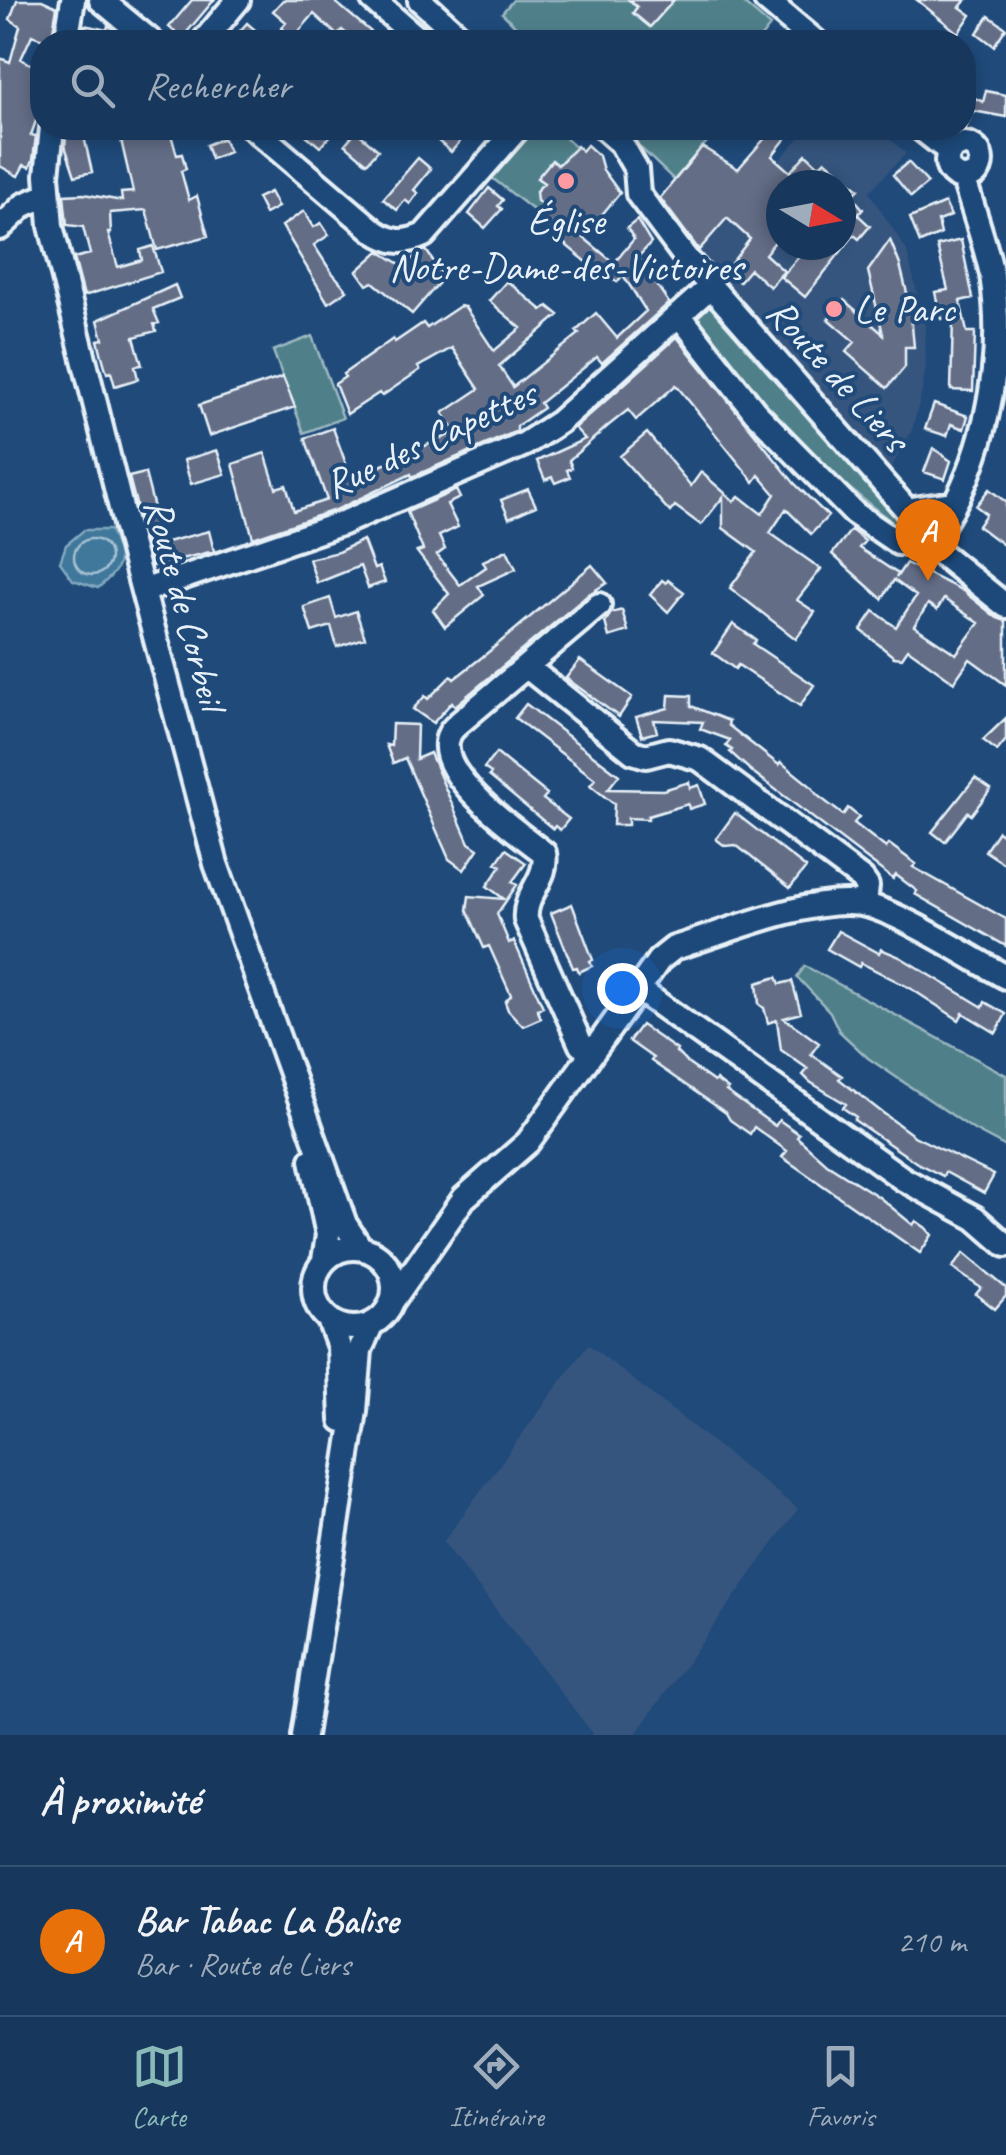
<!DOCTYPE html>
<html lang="fr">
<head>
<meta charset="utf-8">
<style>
	body { margin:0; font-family:Caveat,sans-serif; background:#203f62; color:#f1f3f6 }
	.compass { position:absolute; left:766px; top:170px; width:90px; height:90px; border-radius:50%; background:#17385c; box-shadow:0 5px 15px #0003; rotate:100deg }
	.you { position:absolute; left:622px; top:988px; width:35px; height:35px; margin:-25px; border:8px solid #fff; border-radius:50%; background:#1a73e8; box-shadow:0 0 0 15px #1a73e833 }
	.badge { display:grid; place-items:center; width:65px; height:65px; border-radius:50%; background:#8bbbb9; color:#fff; font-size:32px; font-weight:700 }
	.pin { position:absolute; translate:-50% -82px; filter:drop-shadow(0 2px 5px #0008) }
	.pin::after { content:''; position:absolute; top:52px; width:35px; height:30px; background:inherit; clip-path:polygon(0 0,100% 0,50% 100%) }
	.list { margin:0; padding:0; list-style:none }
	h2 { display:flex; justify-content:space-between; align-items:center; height:130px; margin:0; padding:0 40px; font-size:42px }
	h2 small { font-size:32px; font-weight:400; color:#9eacbb }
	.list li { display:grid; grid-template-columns:65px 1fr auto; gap:30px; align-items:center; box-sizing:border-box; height:150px; padding:0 40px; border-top:2px solid #365272 }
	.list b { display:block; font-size:38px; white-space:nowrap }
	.list p { margin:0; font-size:32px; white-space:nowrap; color:#9eacbb }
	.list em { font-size:32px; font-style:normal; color:#9eacbb }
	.icon { flex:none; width:55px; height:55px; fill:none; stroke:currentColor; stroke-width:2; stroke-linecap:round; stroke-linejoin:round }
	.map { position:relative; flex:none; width:1006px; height:1735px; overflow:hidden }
	.search { position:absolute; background:#17385c; box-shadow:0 5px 15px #0003; left:30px; right:30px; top:30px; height:110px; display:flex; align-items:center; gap:25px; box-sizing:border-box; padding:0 35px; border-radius:40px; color:#9eacbb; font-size:38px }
	.sheet { height:280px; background:#17385c }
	nav { display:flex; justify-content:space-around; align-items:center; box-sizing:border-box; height:140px; border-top:2px solid #365272; background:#17385c; font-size:28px; color:#9eacbb }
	nav a { display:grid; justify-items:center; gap:5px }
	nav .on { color:#8bbbb9 }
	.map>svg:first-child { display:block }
	.built { fill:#34547e; fill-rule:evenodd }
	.green { fill:#50808a; stroke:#9cb8c1; stroke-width:2.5 }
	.water { fill:#40789b; stroke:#83a8c0; stroke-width:2.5 }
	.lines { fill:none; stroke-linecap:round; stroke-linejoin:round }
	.shore { stroke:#a5c1d3; stroke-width:2.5 }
	.building { fill:#646d86; stroke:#e8f1f8; stroke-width:2.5; fill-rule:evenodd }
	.minor-casing { stroke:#e8f1f8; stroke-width:30 }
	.minor { stroke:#1f4a7a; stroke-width:22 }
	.poi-dot { fill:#ff9aa2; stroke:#1f4a7a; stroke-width:4 }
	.labels { text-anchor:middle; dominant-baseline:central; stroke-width:8; stroke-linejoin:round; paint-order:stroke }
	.poi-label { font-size:40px; fill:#e8f1f8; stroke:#1f4a7a }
	.street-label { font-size:40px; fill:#e8f1f8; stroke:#1f4a7a }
</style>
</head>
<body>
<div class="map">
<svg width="1006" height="1735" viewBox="0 0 1006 1735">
	<rect width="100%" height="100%" fill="#1f4a7a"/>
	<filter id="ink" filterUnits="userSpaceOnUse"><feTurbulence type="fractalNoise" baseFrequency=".01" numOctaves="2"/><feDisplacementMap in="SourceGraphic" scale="20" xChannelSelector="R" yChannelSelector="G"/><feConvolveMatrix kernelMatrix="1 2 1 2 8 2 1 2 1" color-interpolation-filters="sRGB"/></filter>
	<g filter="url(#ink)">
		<path class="built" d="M 808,128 L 878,128 L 906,153 L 869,192 L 907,251 L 925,326 L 926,365 L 922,392 L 912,430 L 890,470 L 697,252 ZM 781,185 L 841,185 L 841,245 L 781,245 Z
			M 588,1344 L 798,1509 L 635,1735 L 594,1735 L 443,1542 Z"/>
		<path class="green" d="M 513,0 L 629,0 L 637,7 L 633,13 L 650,27 L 674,0 L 740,0 L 770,26 L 757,42 L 532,42 L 502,13 Z
			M 528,128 L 554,128 L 608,176 L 579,213 L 537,213 L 487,174 Z
			M 620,128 L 719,128 L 674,180 Z
			M 714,301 L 911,532 L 908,535 L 814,460 L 694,321 Z
			M 312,336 L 343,418 L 304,433 L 273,351 Z
			M 805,966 L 1006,1075 L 1006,1147 L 974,1130 L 868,1058 L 839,1031 L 830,1012 L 797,977 Z"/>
		<path class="water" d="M 84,530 L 110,530 C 123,561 124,566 98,588 L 73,580 L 60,562 L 66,545 Z"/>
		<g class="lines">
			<path class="shore" d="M74 557a18 18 0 1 1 36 0a18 18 0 1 1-36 0Z"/>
		</g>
		<path class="building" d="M 17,0 L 42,0 L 57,7 L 51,42 L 32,35 L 21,59 L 42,70 L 42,104 L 31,135 L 36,136 L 33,160 L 30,167 L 24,165 L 18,176 L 0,166 L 0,58 L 10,62 L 20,26 L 10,19 Z
			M 192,0 L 214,0 L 182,38 L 169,27 Z
			M 283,0 L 333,0 L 383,42 L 356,42 L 342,30 L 337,35 L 314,14 L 293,38 L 282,28 L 286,22 L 273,11 Z
			M 629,0 L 674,0 L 650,27 L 633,13 L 637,7 Z
			M 917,0 L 966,0 L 960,7 L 971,15 L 958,33 Z
			M 989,16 L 1006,28 L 994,46 L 977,33 Z
			M 247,23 L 269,42 L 230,42 Z
			M 84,25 L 107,30 L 108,25 L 129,42 L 81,41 Z
			M 986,91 L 1006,95 L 1006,117 L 973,111 L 964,133 L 964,93 L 983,102 Z
			M 67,128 L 77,128 L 76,134 L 83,132 L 92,172 L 75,176 L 65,146 Z
			M 147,128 L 169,128 L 177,155 L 182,154 L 186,169 L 181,171 L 189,200 L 197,196 L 208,236 L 157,250 L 146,210 L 110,213 L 111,233 L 108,233 L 118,267 L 142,260 L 140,250 L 153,246 L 161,272 L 84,296 L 74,258 L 90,254 L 83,227 L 67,225 L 64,195 L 84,194 L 122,201 L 121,193 L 133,192 L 121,140 L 126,139 L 124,133 Z
			M 298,128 L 325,128 L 332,134 L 320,147 Z
			M 450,128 L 472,128 L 451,152 L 438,141 Z
			M 774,128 L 794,128 L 772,156 L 790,172 L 806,154 L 819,166 L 825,160 L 859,189 L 852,196 L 863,209 L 858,215 L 870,226 L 859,239 L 854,235 L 805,297 L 781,277 L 809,245 L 841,245 L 841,185 L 781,185 L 781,223 L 772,233 L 778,238 L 765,254 L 784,271 L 770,287 L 750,269 L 739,282 L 726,270 L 750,239 L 727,218 L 699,250 L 660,198 L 702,147 L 738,169 Z
			M 356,131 L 378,150 L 367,163 L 345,144 Z
			M 223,138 L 229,152 L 211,159 L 206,145 Z
			M 587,145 L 599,156 L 603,170 L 620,193 L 583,237 L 614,263 L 634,239 L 627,228 L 637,220 L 651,243 L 638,257 L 669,303 L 602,363 L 597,357 L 540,403 L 543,408 L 517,426 L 517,431 L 412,477 L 411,474 L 338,509 L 253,538 L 233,464 L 265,453 L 276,488 L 286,485 L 294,511 L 327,500 L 305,438 L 333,428 L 354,486 L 379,476 L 376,468 L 456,432 L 443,413 L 479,389 L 452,348 L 418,367 L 420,370 L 382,396 L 379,393 L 347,414 L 335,384 L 345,377 L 343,374 L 393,339 L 395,342 L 423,323 L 427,328 L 460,306 L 465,307 L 494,351 L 521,328 L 489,301 L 507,281 L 542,310 L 548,306 L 559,315 L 499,366 L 513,387 L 579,334 L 576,331 L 596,313 L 617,338 L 646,311 L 623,275 L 617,282 L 606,274 L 604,276 L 539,223 L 535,215 L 544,207 L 537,201 L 536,191 L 544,183 L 537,178 L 552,160 L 558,165 L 577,146 L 582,151 Z
			M 418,158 L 431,169 L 414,190 L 418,193 L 410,204 L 405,200 L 397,210 L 383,199 Z
			M 908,162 L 928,183 L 911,197 L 893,175 Z
			M 489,188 L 503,200 L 498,206 L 502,209 L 485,228 L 469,214 Z
			M 270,192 L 278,207 L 265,214 L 257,198 Z
			M 945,203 L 951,216 L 938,221 L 941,234 L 920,243 L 910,218 Z
			M 304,211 L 314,227 L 321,223 L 329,235 L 314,245 L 330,270 L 347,290 L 328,303 L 282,226 Z
			M 890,240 L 900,265 L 910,305 L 914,347 L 905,347 L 905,367 L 887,388 L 846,352 L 855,342 L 828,319 L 844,300 L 883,334 L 868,271 Z
			M 961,240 L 973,298 L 960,301 L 967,332 L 975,332 L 973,391 L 951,390 L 953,320 L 949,317 L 941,319 L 935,292 L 948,290 L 937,246 Z
			M 426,250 L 444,277 L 412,314 L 373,282 L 367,285 L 357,271 L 379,251 L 405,267 L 418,253 Z
			M 175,285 L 180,298 L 153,309 L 159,323 L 154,324 L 156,331 L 134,337 L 142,365 L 135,366 L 138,379 L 115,386 L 111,372 L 107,373 L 102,356 L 98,340 L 103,339 L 98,320 Z
			M 677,337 L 795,484 L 828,516 L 811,534 L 786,509 L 770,533 L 821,569 L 797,600 L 815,612 L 796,639 L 730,588 L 756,552 L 723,528 L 723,497 L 701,525 L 675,506 L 670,512 L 620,456 L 647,433 L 691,486 L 701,472 L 734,501 L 739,496 L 762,514 L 775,494 L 759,475 L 754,482 L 676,385 L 636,420 L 628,410 L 608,426 L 569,460 L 572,468 L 567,470 L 570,477 L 555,483 L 552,477 L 545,480 L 537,461 L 585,439 L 575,428 Z
			M 283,377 L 295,407 L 209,436 L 199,405 Z
			M 934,404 L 968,416 L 964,429 L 951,424 L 947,436 L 925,429 Z
			M 933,448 L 951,461 L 945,479 L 924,472 Z
			M 217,450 L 225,474 L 191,484 L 184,460 Z
			M 145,473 L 163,543 L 209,531 L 214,551 L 152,566 L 129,477 Z
			M 528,489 L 536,506 L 509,518 L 501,500 Z
			M 989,489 L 1006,502 L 1006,547 L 978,526 L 986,514 L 976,506 Z
			M 456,490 L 460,498 L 447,504 L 458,527 L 439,536 L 445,549 L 437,555 L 460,585 L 486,567 L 483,561 L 507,550 L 516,569 L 478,586 L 484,595 L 445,627 L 433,610 L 449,594 L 417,552 L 423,550 L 407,512 Z
			M 851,530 L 865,541 L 859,548 L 898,574 L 896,578 L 906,563 L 963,591 L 997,618 L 1006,621 L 1006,685 L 970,659 L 954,682 L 908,649 L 902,658 L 894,657 L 861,630 L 874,611 L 896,627 L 916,596 L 894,580 L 882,599 L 832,554 ZM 944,599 L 979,623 L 956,654 L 914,626 L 928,604 L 937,610 Z
			M 363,540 L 374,569 L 379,567 L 385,582 L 368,588 L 360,566 L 317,583 L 309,559 L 338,552 Z
			M 592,565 L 607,583 L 589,594 L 461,701 L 455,706 L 452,702 L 433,723 L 413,709 L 425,696 L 428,699 L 451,676 L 454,679 L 486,654 Z
			M 662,580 L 666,583 L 668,580 L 684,592 L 668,612 L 650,595 Z
			M 330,598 L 336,618 L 356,611 L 365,638 L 337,647 L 331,626 L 312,632 L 304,607 Z
			M 622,610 L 628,631 L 609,637 L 605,622 L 611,613 Z
			M 733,624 L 756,640 L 753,644 L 814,685 L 800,706 L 738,665 L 735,669 L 713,653 Z
			M 580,660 L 632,697 L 619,717 L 566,678 Z
			M 669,695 L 691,696 L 691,706 L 729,721 L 728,725 L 779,765 L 781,762 L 812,787 L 817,795 L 843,815 L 848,808 L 859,817 L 854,823 L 886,848 L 889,844 L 916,864 L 913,867 L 1006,919 L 1006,946 L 915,894 L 917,891 L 896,875 L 893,879 L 750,770 L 730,752 L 732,750 L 726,746 L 730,740 L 700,729 L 703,722 L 654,720 L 657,732 L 642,736 L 636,717 L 668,708 Z
			M 526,704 L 619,775 L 608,789 L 663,790 L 689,782 L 690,788 L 699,785 L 705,804 L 689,809 L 688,804 L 648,816 L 648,819 L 628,818 L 628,825 L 613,825 L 614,804 L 590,785 L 595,779 L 515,718 Z
			M 1006,718 L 1006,740 L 997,751 L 983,740 Z
			M 392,724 L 417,725 L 416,759 L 430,753 L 469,843 L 478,849 L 464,870 L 449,859 L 405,758 L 393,763 L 386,745 L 391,746 Z
			M 496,753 L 547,794 L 543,799 L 569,819 L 560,830 L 555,826 L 553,829 L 489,776 L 491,773 L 484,768 Z
			M 975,778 L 991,789 L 971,815 L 968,812 L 945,842 L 932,832 Z
			M 735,813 L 806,868 L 790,888 L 736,845 L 725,846 L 716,839 Z
			M 998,831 L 1006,837 L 1006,865 L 985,851 Z
			M 506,849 L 526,863 L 512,882 L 517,885 L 497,914 L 509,943 L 514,941 L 543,1007 L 537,1009 L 541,1018 L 523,1026 L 508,1010 L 505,1002 L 511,995 L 489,946 L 484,948 L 467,910 L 469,896 L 504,899 L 487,886 L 501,866 L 496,863 Z
			M 572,904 L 593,960 L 590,961 L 592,966 L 579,972 L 577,967 L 573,968 L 551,913 Z
			M 838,931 L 879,953 L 881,949 L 900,957 L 983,1007 L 985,1002 L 1006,1014 L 996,1033 L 963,1013 L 959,1020 L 910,988 L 861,963 L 859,967 L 827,949 Z
			M 777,977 L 780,984 L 792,981 L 801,1013 L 784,1018 L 819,1043 L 811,1054 L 842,1076 L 839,1079 L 879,1110 L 914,1136 L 994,1175 L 984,1193 L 945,1172 L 943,1176 L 917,1163 L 854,1120 L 856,1117 L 843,1108 L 846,1104 L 810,1082 L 803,1075 L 808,1069 L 781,1050 L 777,1020 L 768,1023 L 764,1008 L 759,1004 L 757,983 Z
			M 641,1025 L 677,1050 L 676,1052 L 687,1063 L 714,1082 L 716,1080 L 728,1089 L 726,1091 L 775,1126 L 779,1120 L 799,1134 L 797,1137 L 827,1164 L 879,1197 L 913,1225 L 916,1221 L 926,1228 L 932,1235 L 920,1253 L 782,1157 L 787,1151 L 754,1127 L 750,1134 L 730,1120 L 726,1113 L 651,1061 L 653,1058 L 629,1041 Z
			M 964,1253 L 1006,1288 L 1006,1296 L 995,1309 L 976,1294 L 981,1288 L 952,1268 Z"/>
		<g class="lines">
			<g class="minor-casing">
				<path id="minor" d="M 101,0 L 152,42
					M 373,0 L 422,42
					M 420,0 L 466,42
					M 766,0 L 816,42
					M 66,42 L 73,0
					M 203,42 L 238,0
					M 52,128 L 47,175 L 51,226 L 126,528 L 216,864 L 345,1224 L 360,1247
					M 253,128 L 374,231 C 392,243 404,244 424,235 L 518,128
					M 604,128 L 621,143 L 636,169 L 638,194 L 685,257 L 907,510 L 929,544 L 1006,606
					M 920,128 L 949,151
					M947 161a17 17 0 1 1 34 0a17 17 0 1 1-34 0Z
					M 0,228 L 24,205 L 47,195
					M 680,316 L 755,412 L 854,513 L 898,543 L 929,544
					M 907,510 L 954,503
					M 929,544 C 984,471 1006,365 992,275 C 985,242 973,210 964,179
					M 143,591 L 343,523 L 525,444 L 559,422 L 710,287
					M 527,667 L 633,752 L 646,756 L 669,750 L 700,759 L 862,879 L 867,886 L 865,904
					M 638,989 L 903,1179 L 975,1218 L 1006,1245
					M 591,1053 L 581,1045 L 526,920 C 523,894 549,879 544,853 C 519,833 432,774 449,735 C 451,730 455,727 459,723 L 599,605
					M 312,1160 L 328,1235 L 324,1260
					M314 1288a40 40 0 1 1 80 0a40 40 0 1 1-80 0Z
					M 393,1300 L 464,1198 L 528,1142 L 659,960 L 674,948 C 724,933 811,896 861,904 C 897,910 971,958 1006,977
					M 329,1320 L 339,1347 L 342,1420
					M 304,1735 L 355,1411 L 360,1350 L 371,1325"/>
			</g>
			<use href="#minor" class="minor"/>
		</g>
	</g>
	<g class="poi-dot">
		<circle cx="566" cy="181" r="10"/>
		<circle cx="834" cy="309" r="10"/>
	</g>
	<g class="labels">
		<g class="poi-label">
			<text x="566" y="221">Église<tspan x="566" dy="46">Notre-Dame-des-Victoires</tspan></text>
			<text x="854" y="309" text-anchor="start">Le Parc</text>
		</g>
		<g class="street-label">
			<text transform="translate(838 375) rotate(48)">Route de Liers</text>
			<text transform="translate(430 439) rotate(-25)">Rue des Capettes</text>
			<text transform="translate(185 604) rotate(75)">Route de Corbeil</text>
		</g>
	</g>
</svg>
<svg class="compass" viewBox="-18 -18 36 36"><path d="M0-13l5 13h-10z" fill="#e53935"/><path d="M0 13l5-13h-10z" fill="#9eacbb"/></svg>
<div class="you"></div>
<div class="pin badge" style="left:928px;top:581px;background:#e8710a">A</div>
<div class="search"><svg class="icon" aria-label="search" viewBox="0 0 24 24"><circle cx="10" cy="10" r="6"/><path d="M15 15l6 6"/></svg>Rechercher</div>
</div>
<section class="sheet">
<h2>À proximité<small></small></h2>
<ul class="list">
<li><span class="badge" style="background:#e8710a">A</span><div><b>Bar Tabac La Balise</b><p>Bar · Route de Liers</p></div><em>210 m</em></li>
</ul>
</section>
<nav>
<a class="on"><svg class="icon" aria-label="map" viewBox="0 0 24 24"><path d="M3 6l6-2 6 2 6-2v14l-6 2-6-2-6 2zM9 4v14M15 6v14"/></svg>Carte</a>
<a><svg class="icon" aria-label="directions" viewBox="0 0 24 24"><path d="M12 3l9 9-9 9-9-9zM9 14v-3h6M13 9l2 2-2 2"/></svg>Itinéraire</a>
<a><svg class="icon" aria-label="saved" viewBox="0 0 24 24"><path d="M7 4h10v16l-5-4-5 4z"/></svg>Favoris</a>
</nav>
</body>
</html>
